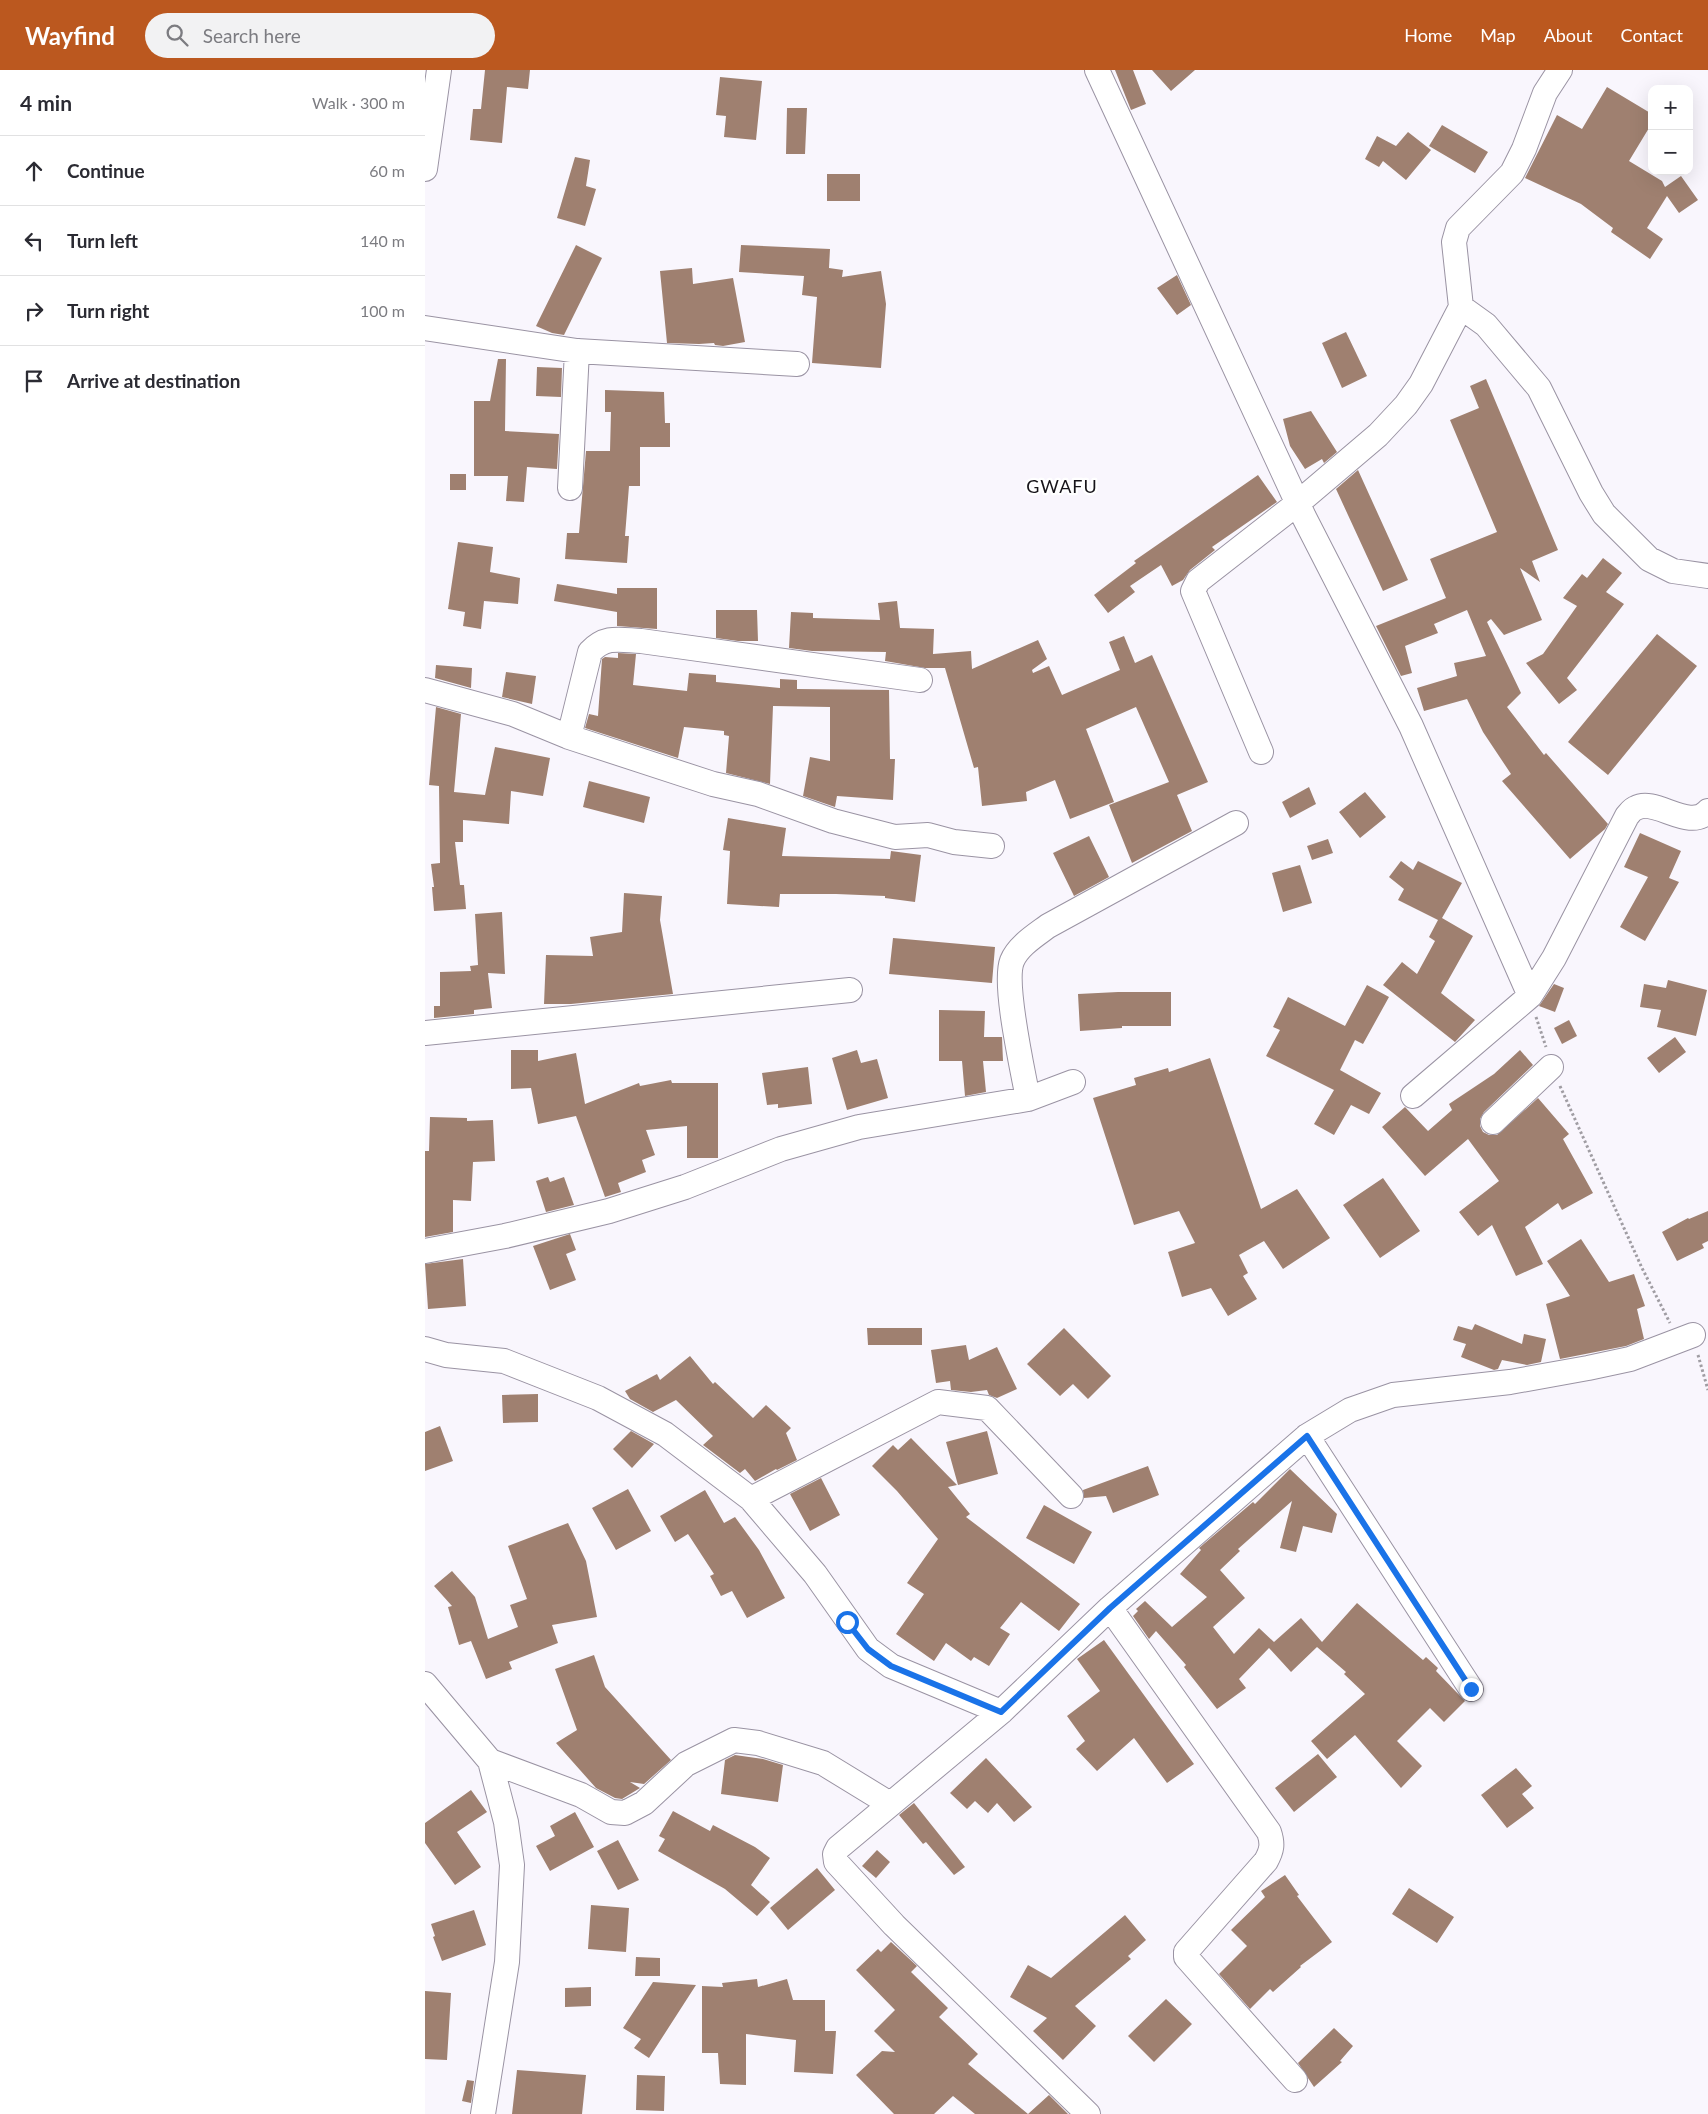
<!DOCTYPE html>
<html lang="en">
<head>
<meta charset="utf-8">
<style>
	body { margin:0; font-family:Lato,sans-serif; background:#f2f2f3; color:#2b2b33 }
	.controls { position:absolute; right:15px; top:15px; display:grid; overflow:hidden; border-radius:10px; box-shadow:0 5px 20px #0002 }
	.controls button { width:45px; height:45px; display:grid; place-items:center; padding:0; border:0; border-bottom:1px solid #e1e1e2; background:#fff; color:#2b2b33; font:25px sans-serif }
	.stop { position:absolute; width:15px; height:15px; margin:-11px; border:4px solid #1a73e8; border-radius:50%; background:#fff }
	.stop.end { background:#1a73e8; border-color:#fff; box-shadow:0 1px 5px #0008 }
	.list { margin:0; padding:0; list-style:none }
	h2 { display:flex; justify-content:space-between; align-items:center; height:65px; margin:0; padding:0 20px; font-size:21px }
	h2 small { font-size:16px; font-weight:400; color:#7c7c81 }
	.list li { display:grid; grid-template-columns:32px 1fr auto; gap:15px; align-items:center; box-sizing:border-box; height:70px; padding:0 20px; border-top:1px solid #e1e1e2 }
	.list b { display:block; font-size:19px; white-space:nowrap }
	.list em { font-size:16px; font-style:normal; color:#7c7c81 }
	.icon { flex:none; width:28px; height:28px; fill:none; stroke:currentColor; stroke-width:2; stroke-linecap:round; stroke-linejoin:round }
	.map { position:relative; flex:none; width:1283px; height:2044px; overflow:hidden }
	header { display:flex; align-items:center; gap:30px; box-sizing:border-box; height:70px; padding:0 25px; background:#bb581f; color:#fff }
	header strong { font-size:24px }
	nav { display:flex; gap:28px; margin-inline-start:auto; font-size:18px }
	.search { width:350px; height:45px; background:#f2f2f3; display:flex; align-items:center; gap:12px; box-sizing:border-box; padding:0 18px; border-radius:28px; color:#7c7c81; font-size:19px }
	main { display:flex }
	aside { flex:1; background:#fff }
	.map>svg:first-child { display:block }
	.building { fill:#9f8070 }
	.lines { fill:none; stroke-linecap:round; stroke-linejoin:round }
	.minor-casing { stroke:#9a93a3; stroke-width:26 }
	.path { stroke:#a09da3; stroke-width:3; stroke-dasharray:2.5 2.5; stroke-linecap:butt }
	.minor { stroke:#fff; stroke-width:24 }
	.route { stroke:#1a73e8; stroke-width:6 }
	.labels { text-anchor:middle; dominant-baseline:central; stroke-width:4.5; stroke-linejoin:round; paint-order:stroke }
	.quarter-label { font-size:18px; letter-spacing:1px; fill:#161319; stroke:#fff }
</style>
</head>
<body>
<header>
<strong>Wayfind</strong>
<div class="search"><svg class="icon" aria-label="search" viewBox="0 0 24 24"><circle cx="10" cy="10" r="6"/><path d="M15 15l6 6"/></svg>Search here</div>
<nav><a>Home</a><a>Map</a><a>About</a><a>Contact</a></nav>
</header>
<main>
<aside>
<h2>4 min<small>Walk · 300 m</small></h2>
<ul class="list">
<li><svg class="icon" aria-label="ahead" viewBox="0 0 24 24"><path d="M12 20V5M6 11l6-6 6 6"/></svg><div><b>Continue</b></div><em>60 m</em></li>
<li><svg class="icon" aria-label="left" viewBox="0 0 24 24"><path d="M17 20v-9H6M10 6l-5 5 5 5"/></svg><div><b>Turn left</b></div><em>140 m</em></li>
<li><svg class="icon" aria-label="right" viewBox="0 0 24 24"><path d="M7 20v-9h11M14 6l5 5-5 5"/></svg><div><b>Turn right</b></div><em>100 m</em></li>
<li><svg class="icon" aria-label="arrive" viewBox="0 0 24 24"><path d="M6 21V4h12l-3 4 3 4H6"/></svg><div><b>Arrive at destination</b></div></li>
</ul>
</aside>
<div class="map">
<svg width="1283" height="2044" viewBox="0 0 1283 2044">
	<rect width="100%" height="100%" fill="#f9f6fd"/>
	<path class="building" d="M 60,0 L 105,0 L 103,19 L 82,17 L 77,73 L 45,70 L 48,39 L 56,39 Z
		M 690,0 L 708,0 L 721,34 L 706,40 Z
		M 727,0 L 770,0 L 746,21 Z
		M 295,7 L 337,11 L 331,70 L 299,67 L 301,46 L 291,45 Z
		M 1182,17 L 1227,44 L 1227,53 L 1204,91 L 1237,111 L 1240,117 L 1256,106 L 1273,130 L 1254,143 L 1242,126 L 1222,158 L 1238,169 L 1225,189 L 1186,162 L 1188,158 L 1156,134 L 1100,108 L 1132,45 L 1157,59 Z
		M 362,38 L 382,38 L 380,84 L 361,84 Z
		M 1017,55 L 1063,82 L 1050,103 L 1004,76 Z
		M 983,62 L 1006,80 L 981,110 L 958,91 L 954,97 L 940,89 L 952,66 L 971,76 Z
		M 150,87 L 165,90 L 161,116 L 171,119 L 160,156 L 132,148 Z
		M 402,104 L 435,104 L 435,131 L 402,131 Z
		M 151,175 L 177,188 L 139,265 L 127,263 L 111,256 Z
		M 316,175 L 405,179 L 404,198 L 418,200 L 417,207 L 456,201 L 461,234 L 456,298 L 387,293 L 392,227 L 377,225 L 379,206 L 314,202 Z
		M 267,198 L 268,214 L 308,208 L 320,272 L 298,276 L 290,275 L 289,273 L 274,274 L 242,273 L 235,201 Z
		M 752,205 L 766,235 L 752,245 L 732,218 Z
		M 921,262 L 942,306 L 917,318 L 897,273 Z
		M 73,289 L 81,289 L 80,361 L 134,364 L 132,399 L 102,397 L 99,432 L 81,431 L 83,406 L 49,406 L 49,331 L 65,331 Z
		M 112,297 L 137,298 L 136,327 L 111,326 Z
		M 1061,309 L 1133,480 L 1107,491 L 1115,512 L 1095,498 L 1117,550 L 1079,565 L 1066,549 L 1062,552 L 1096,623 L 1082,637 L 1119,685 L 1121,683 L 1183,754 L 1180,759 L 1145,789 L 1077,711 L 1086,704 L 1058,662 L 1042,629 L 999,641 L 992,618 L 1032,606 L 1029,593 L 1061,586 L 1042,540 L 1009,554 L 1013,563 L 980,576 L 987,603 L 976,606 L 951,556 L 1021,528 L 1005,489 L 1072,462 L 1025,350 L 1054,338 L 1045,316 Z
		M 180,320 L 239,322 L 240,353 L 245,353 L 245,377 L 215,377 L 215,416 L 204,416 L 200,466 L 204,466 L 202,493 L 140,489 L 142,463 L 154,463 L 161,381 L 185,381 L 186,342 L 180,342 Z
		M 886,341 L 912,382 L 899,393 L 897,389 L 880,399 L 865,376 L 858,349 Z
		M 933,400 L 983,510 L 958,521 L 911,419 Z
		M 25,404 L 41,404 L 41,420 L 25,420 Z
		M 833,405 L 852,432 L 787,477 L 790,480 L 765,500 L 758,510 L 747,516 L 736,495 L 705,516 L 710,522 L 683,543 L 669,525 L 711,493 L 709,491 Z
		M 33,472 L 68,477 L 65,502 L 95,508 L 93,534 L 59,531 L 56,559 L 38,556 L 40,542 L 23,539 Z
		M 1178,488 L 1197,503 L 1181,522 L 1199,534 L 1142,608 L 1152,620 L 1134,634 L 1101,593 L 1118,584 L 1152,536 L 1138,528 L 1157,504 L 1162,508 Z
		M 132,514 L 192,524 L 192,518 L 232,518 L 232,559 L 192,556 L 192,542 L 129,531 Z
		M 472,531 L 475,558 L 509,559 L 508,584 L 546,581 L 547,599 L 613,570 L 622,589 L 607,600 L 608,603 L 624,596 L 637,625 L 695,600 L 684,572 L 699,566 L 710,593 L 727,585 L 783,712 L 752,725 L 767,761 L 707,793 L 684,735 L 744,712 L 711,637 L 661,659 L 689,732 L 645,749 L 630,710 L 601,722 L 602,731 L 557,736 L 553,697 L 549,698 L 520,598 L 500,598 L 460,591 L 461,582 L 387,581 L 364,578 L 366,542 L 388,543 L 388,548 L 455,550 L 453,533 Z
		M 291,540 L 332,540 L 333,571 L 313,571 L 291,568 Z
		M 1232,564 L 1272,596 L 1183,705 L 1143,672 Z
		M 193,583 L 211,584 L 208,615 L 262,621 L 264,603 L 291,605 L 291,612 L 324,615 L 355,618 L 355,609 L 372,610 L 372,619 L 464,620 L 465,689 L 470,689 L 468,730 L 412,726 L 410,737 L 378,726 L 385,687 L 405,691 L 405,637 L 348,636 L 345,714 L 301,703 L 304,666 L 299,665 L 299,661 L 259,657 L 253,688 L 160,658 L 164,644 L 173,646 L 177,589 L 180,587 L 193,588 Z
		M 11,595 L 47,598 L 46,618 L 10,608 Z
		M 81,602 L 111,606 L 107,634 L 77,627 Z
		M 11,637 L 36,644 L 29,722 L 60,725 L 70,677 L 125,688 L 118,726 L 86,721 L 84,754 L 38,750 L 38,772 L 30,772 L 35,815 L 39,815 L 41,839 L 9,841 L 7,817 L 9,817 L 6,794 L 15,793 L 14,716 L 4,715 Z
		M 164,711 L 225,727 L 219,753 L 158,737 Z
		M 884,717 L 891,734 L 865,748 L 857,732 Z
		M 940,722 L 961,747 L 935,768 L 914,742 Z
		M 303,748 L 361,758 L 357,786 L 465,789 L 466,781 L 496,785 L 490,832 L 460,828 L 460,826 L 411,824 L 355,824 L 354,837 L 302,834 L 305,781 L 298,780 Z
		M 1215,763 L 1256,781 L 1244,808 L 1254,812 L 1220,871 L 1195,857 L 1223,807 L 1199,797 Z
		M 664,766 L 684,807 L 649,826 L 628,783 Z
		M 903,769 L 908,783 L 887,790 L 882,776 Z
		M 976,791 L 988,800 L 993,791 L 1037,813 L 1017,848 L 1048,866 L 1016,923 L 1050,950 L 1030,972 L 958,915 L 977,892 L 992,904 L 1010,871 L 1004,867 L 1013,850 L 973,830 L 979,819 L 964,807 Z
		M 875,795 L 887,833 L 858,842 L 847,803 Z
		M 199,823 L 237,826 L 235,850 L 248,924 L 146,934 L 119,934 L 121,885 L 168,886 L 165,867 L 197,862 Z
		M 77,842 L 80,904 L 63,903 L 67,938 L 49,940 L 49,944 L 9,948 L 9,936 L 15,936 L 15,902 L 46,901 L 45,896 L 53,895 L 50,844 Z
		M 468,868 L 570,877 L 567,913 L 464,904 Z
		M 1243,910 L 1282,920 L 1271,966 L 1232,957 L 1236,940 L 1215,937 L 1219,914 L 1241,918 Z
		M 1129,914 L 1139,918 L 1130,942 L 1114,936 Z
		M 942,915 L 964,927 L 938,974 L 930,970 L 915,1000 L 956,1023 L 944,1044 L 926,1035 L 909,1065 L 889,1054 L 909,1020 L 841,986 L 855,960 L 848,957 L 863,927 L 920,956 Z
		M 693,922 L 746,922 L 746,956 L 697,956 L 697,958 L 655,961 L 653,924 Z
		M 514,940 L 560,941 L 559,967 L 577,967 L 578,991 L 558,991 L 561,1022 L 540,1026 L 537,991 L 514,991 Z
		M 1144,950 L 1152,966 L 1137,974 L 1129,958 Z
		M 1250,967 L 1261,982 L 1234,1003 L 1222,988 Z
		M 86,980 L 113,980 L 113,991 L 151,983 L 160,1034 L 214,1013 L 215,1016 L 246,1010 L 247,1013 L 293,1013 L 293,1088 L 262,1088 L 262,1056 L 221,1060 L 230,1085 L 217,1090 L 221,1102 L 193,1113 L 196,1122 L 180,1127 L 151,1046 L 113,1054 L 106,1018 L 86,1019 Z
		M 432,980 L 436,993 L 452,989 L 463,1028 L 422,1040 L 407,988 Z
		M 1095,980 L 1108,995 L 1059,1042 L 1055,1049 L 1055,1056 L 1058,1062 L 1064,1065 L 1072,1065 L 1113,1028 L 1144,1064 L 1138,1069 L 1168,1123 L 1137,1140 L 1133,1133 L 1100,1157 L 1118,1194 L 1091,1206 L 1067,1155 L 1053,1166 L 1034,1142 L 1074,1111 L 1043,1069 L 1000,1106 L 957,1057 L 980,1037 L 1003,1061 L 1027,1040 L 1024,1034 L 1069,1004 Z
		M 785,988 L 836,1139 L 872,1119 L 905,1168 L 858,1199 L 839,1171 L 814,1185 L 823,1203 L 818,1206 L 832,1229 L 803,1246 L 786,1218 L 757,1227 L 743,1182 L 770,1173 L 754,1141 L 709,1155 L 668,1028 L 711,1015 L 709,1008 L 743,998 L 744,1002 Z
		M 383,997 L 387,1034 L 353,1038 L 353,1034 L 342,1035 L 337,1003 Z
		M 5,1047 L 42,1048 L 42,1051 L 68,1050 L 70,1091 L 48,1092 L 46,1131 L 28,1130 L 28,1162 L 0,1167 L 0,1081 L 4,1081 Z
		M 123,1107 L 125,1112 L 139,1107 L 149,1135 L 121,1142 L 111,1111 Z
		M 958,1108 L 995,1161 L 955,1188 L 918,1135 Z
		M 1283,1141 L 1283,1171 L 1277,1174 L 1279,1178 L 1252,1191 L 1237,1162 L 1263,1148 L 1264,1149 Z
		M 145,1164 L 151,1180 L 141,1184 L 151,1210 L 125,1220 L 108,1176 Z
		M 1156,1169 L 1184,1212 L 1209,1204 L 1220,1236 L 1212,1239 L 1219,1269 L 1201,1276 L 1135,1289 L 1121,1234 L 1145,1226 L 1122,1191 Z
		M 38,1189 L 41,1236 L 3,1239 L 0,1194 Z
		M 1050,1254 L 1097,1274 L 1099,1264 L 1121,1269 L 1116,1292 L 1102,1295 L 1077,1290 L 1073,1299 L 1069,1300 L 1036,1287 L 1041,1274 L 1028,1270 L 1033,1256 L 1047,1260 Z
		M 442,1258 L 497,1258 L 497,1275 L 443,1275 Z
		M 639,1258 L 686,1306 L 663,1329 L 648,1314 L 635,1326 L 602,1294 Z
		M 541,1275 L 544,1290 L 572,1277 L 592,1319 L 572,1328 L 564,1325 L 562,1320 L 546,1322 L 526,1320 L 525,1311 L 511,1313 L 506,1280 Z
		M 265,1286 L 288,1314 L 290,1312 L 328,1348 L 341,1335 L 366,1358 L 361,1363 L 372,1390 L 352,1400 L 351,1399 L 330,1411 L 320,1399 L 315,1403 L 278,1375 L 288,1366 L 251,1330 L 228,1342 L 205,1329 L 200,1321 L 232,1304 L 235,1310 Z
		M 113,1324 L 113,1352 L 78,1353 L 77,1325 Z
		M 15,1356 L 28,1391 L 0,1401 L 0,1362 Z
		M 206,1361 L 229,1374 L 207,1398 L 188,1379 Z
		M 562,1361 L 573,1404 L 533,1415 L 521,1372 Z
		M 486,1368 L 532,1415 L 523,1417 L 545,1444 L 541,1447 L 655,1534 L 634,1561 L 596,1532 L 575,1558 L 585,1564 L 564,1596 L 549,1587 L 546,1591 L 521,1573 L 509,1591 L 471,1564 L 499,1524 L 482,1513 L 513,1469 L 472,1421 L 447,1396 L 468,1375 L 473,1380 Z
		M 723,1396 L 734,1425 L 688,1443 L 681,1426 L 659,1428 L 658,1420 Z
		M 865,1399 L 912,1444 L 907,1463 L 878,1456 L 871,1482 L 855,1478 L 867,1431 L 813,1479 L 815,1481 L 795,1500 L 820,1528 L 788,1557 L 809,1584 L 834,1558 L 849,1572 L 876,1548 L 897,1572 L 932,1533 L 998,1590 L 1001,1587 L 1013,1598 L 1011,1601 L 1040,1631 L 1019,1652 L 1005,1638 L 972,1671 L 997,1696 L 976,1718 L 930,1665 L 902,1689 L 886,1671 L 940,1624 L 919,1604 L 921,1602 L 892,1577 L 866,1602 L 844,1578 L 814,1609 L 821,1618 L 792,1639 L 759,1597 L 761,1595 L 731,1561 L 724,1569 L 708,1546 L 713,1541 L 711,1539 L 720,1531 L 747,1557 L 782,1527 L 755,1504 L 776,1480 L 774,1478 L 828,1432 L 830,1434 Z
		M 396,1408 L 415,1445 L 385,1461 L 365,1424 Z
		M 203,1419 L 226,1461 L 191,1480 L 167,1438 Z
		M 280,1420 L 299,1453 L 310,1447 L 334,1480 L 360,1528 L 322,1548 L 307,1521 L 296,1526 L 285,1506 L 289,1504 L 263,1464 L 250,1472 L 235,1446 Z
		M 619,1435 L 667,1462 L 649,1494 L 601,1468 Z
		M 143,1453 L 161,1491 L 172,1547 L 127,1555 L 133,1573 L 84,1592 L 87,1599 L 61,1609 L 46,1571 L 34,1575 L 23,1537 L 27,1536 L 9,1516 L 27,1501 L 50,1527 L 63,1569 L 93,1557 L 85,1535 L 102,1529 L 83,1476 Z
		M 679,1570 L 769,1694 L 742,1713 L 709,1668 L 672,1701 L 651,1679 L 660,1671 L 642,1646 L 675,1621 L 652,1589 Z
		M 169,1585 L 180,1617 L 246,1690 L 219,1714 L 205,1712 L 215,1718 L 197,1729 L 190,1728 L 171,1718 L 131,1673 L 152,1660 L 130,1599 Z
		M 893,1684 L 912,1707 L 869,1742 L 850,1718 Z
		M 310,1685 L 338,1689 L 358,1695 L 353,1732 L 296,1724 L 300,1690 Z
		M 561,1688 L 607,1737 L 589,1752 L 572,1733 L 563,1743 L 550,1731 L 542,1739 L 525,1723 Z
		M 1091,1698 L 1107,1716 L 1097,1724 L 1109,1738 L 1082,1758 L 1056,1725 Z
		M 46,1720 L 62,1742 L 32,1762 L 56,1797 L 30,1815 L 0,1773 L 0,1753 Z
		M 489,1733 L 540,1797 L 529,1805 L 501,1772 L 498,1774 L 474,1745 Z
		M 248,1741 L 285,1761 L 288,1755 L 330,1777 L 345,1788 L 326,1815 L 345,1832 L 332,1846 L 300,1819 L 233,1781 L 240,1769 L 234,1766 Z
		M 150,1742 L 169,1777 L 125,1801 L 111,1776 L 130,1766 L 125,1756 Z
		M 193,1770 L 214,1810 L 193,1820 L 172,1781 Z
		M 452,1780 L 465,1792 L 451,1808 L 437,1796 Z
		M 392,1798 L 410,1820 L 363,1860 L 345,1838 Z
		M 860,1805 L 874,1825 L 872,1826 L 907,1872 L 875,1896 L 876,1897 L 848,1922 L 845,1919 L 825,1939 L 794,1904 L 822,1876 L 806,1860 L 840,1827 L 836,1821 Z
		M 984,1818 L 1029,1847 L 1012,1873 L 967,1844 Z
		M 166,1835 L 204,1838 L 201,1882 L 163,1879 Z
		M 49,1840 L 61,1875 L 17,1891 L 8,1867 L 10,1866 L 6,1854 Z
		M 700,1845 L 721,1870 L 703,1886 L 706,1889 L 650,1936 L 671,1956 L 638,1990 L 608,1961 L 622,1948 L 585,1927 L 603,1895 L 626,1908 Z
		M 466,1872 L 492,1896 L 486,1902 L 523,1938 L 514,1947 L 553,1984 L 543,1994 L 603,2044 L 624,2025 L 643,2044 L 550,2044 L 528,2026 L 509,2044 L 469,2044 L 431,2005 L 457,1981 L 470,1982 L 449,1961 L 470,1940 L 431,1900 L 453,1879 L 456,1882 Z
		M 211,1887 L 235,1888 L 235,1906 L 210,1906 Z
		M 332,1909 L 333,1917 L 362,1909 L 368,1930 L 400,1930 L 400,1961 L 411,1961 L 408,2004 L 369,2002 L 371,1970 L 321,1964 L 321,2015 L 295,2014 L 293,1983 L 277,1983 L 277,1916 L 298,1917 L 297,1913 Z
		M 228,1912 L 271,1915 L 224,1988 L 209,1978 L 216,1969 L 198,1958 Z
		M 166,1917 L 166,1936 L 140,1937 L 140,1918 Z
		M 0,1921 L 26,1923 L 22,1990 L 0,1989 Z
		M 741,1929 L 767,1954 L 729,1992 L 703,1966 Z
		M 909,1958 L 928,1976 L 915,1991 L 917,1992 L 889,2017 L 873,1993 Z
		M 92,2000 L 161,2005 L 157,2044 L 87,2044 Z
		M 212,2005 L 240,2006 L 239,2041 L 211,2040 Z
		M 42,2010 L 49,2011 L 46,2033 L 37,2031 Z"/>
	<g class="lines">
		<g class="minor-casing">
			<path id="minor" d="M 672,0 L 879,447 L 986,656 L 1105,926
				M 0,99 L 14,0
				M 1036,237 L 1061,255 L 1114,318 L 1166,423 L 1179,444 L 1224,489 L 1248,501 L 1283,506
				M 0,258 L 152,281 L 372,294
				M 145,418 L 152,281
				M 0,620 L 88,644 L 144,667 L 288,714 L 333,724 L 408,751 L 470,767 L 503,765 L 529,772 L 567,776
				M 144,667 L 165,582 C 181,565 195,570 216,571 L 495,610
				M 836,682 L 768,521 L 773,511 L 873,433 L 953,365 L 981,335 L 996,314 L 1036,237 L 1029,172 L 1033,158 L 1087,103 L 1099,79 L 1120,23 L 1135,0
				M 0,963 L 425,920
				M 988,1026 L 1105,926 L 1129,888 L 1202,746 C 1204,744 1207,739 1211,738 C 1230,727 1265,762 1283,741
				M 603,1029 C 598,1001 578,914 587,891 C 593,876 611,865 623,856 L 811,753
				M 1068,1052 L 1126,997
				M 0,1181 L 80,1166 L 184,1141 L 260,1117 L 356,1079 L 434,1057 L 603,1029 L 648,1012
				M 0,1279 L 21,1285 L 79,1291 L 173,1328 L 240,1364 L 326,1429 L 390,1504 L 443,1579 L 466,1596 L 576,1642
				M 882,1366 L 1046,1619
				M 326,1429 L 513,1332 L 562,1338 L 646,1426
				M 685,1538 L 844,1762 C 848,1774 847,1780 841,1791 L 761,1882 L 761,1887 L 870,2010
				M 0,1614 L 65,1691 L 81,1752 L 87,1795 L 82,1892 L 58,2044
				M 65,1691 L 156,1725 L 186,1742 L 200,1743 L 219,1733 L 261,1694 L 309,1670 L 333,1673 L 398,1693 L 465,1734
				M 663,2044 L 469,1855 L 411,1792 L 410,1784 L 413,1778 L 576,1642 L 685,1538 L 882,1366 L 925,1340 L 968,1325 L 1085,1312 L 1163,1298 L 1205,1289 L 1268,1265"/>
		</g>
		<path class="path" d="M 1111,947 L 1121,977
			M 1135,1016 L 1217,1198 L 1245,1253
			M 1273,1285 L 1283,1320"/>
		<use href="#minor" class="minor"/>
	</g>
	<g class="lines">
		<path class="route" d="M 422,1552 L 443,1579 L 466,1596 L 576,1642 L 685,1538 L 882,1366 L 1046,1619"/>
	</g>
	<g class="labels">
		<g class="quarter-label">
			<text x="637" y="416">GWAFU</text>
		</g>
	</g>
</svg>
<div class="controls">
<button>+</button>
<button>−</button>
</div>
<div class="stop" style="left:422px;top:1552px"></div>
<div class="stop end" style="left:1046px;top:1619px"></div>
</div>
</main>
</body>
</html>
